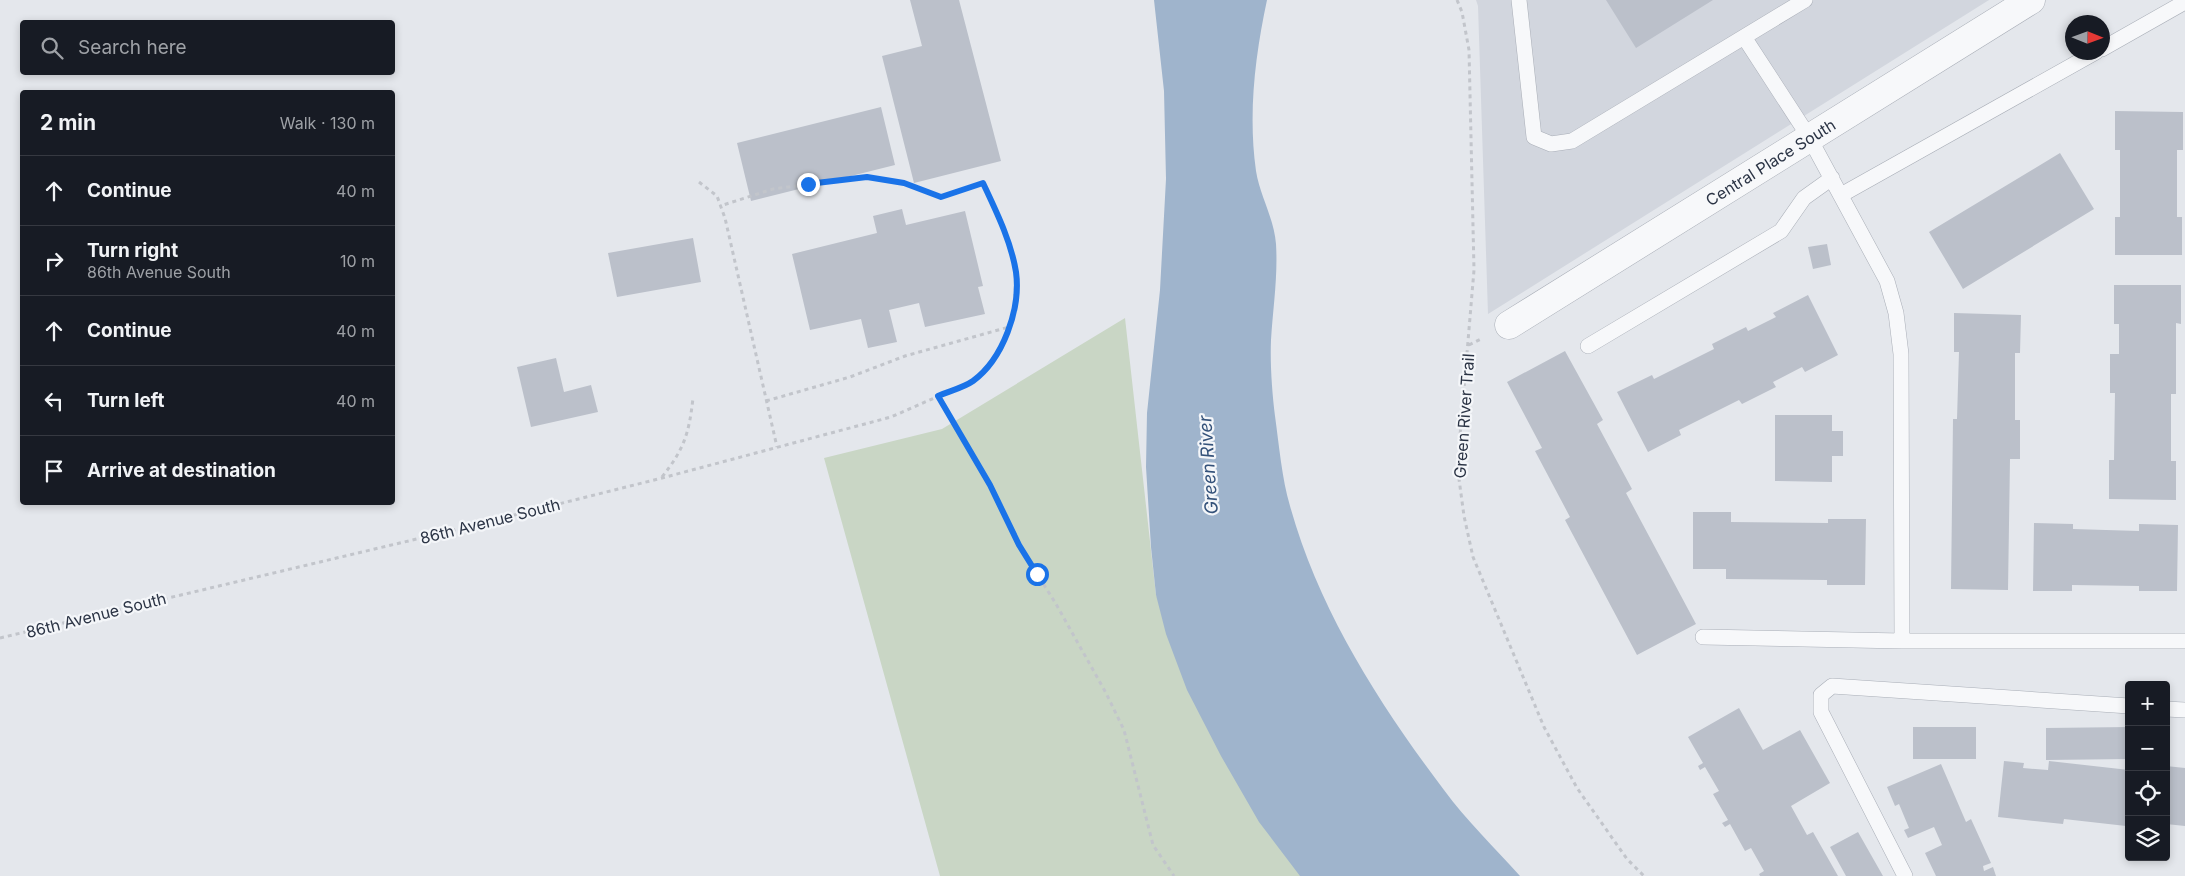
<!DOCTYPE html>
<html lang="en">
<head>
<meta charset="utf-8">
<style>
	body { margin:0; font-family:Inter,sans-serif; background:#242831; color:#f1f3f6 }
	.controls { position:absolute; right:15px; bottom:15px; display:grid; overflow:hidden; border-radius:5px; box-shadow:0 2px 8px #0003 }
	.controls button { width:45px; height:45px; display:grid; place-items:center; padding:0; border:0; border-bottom:1px solid #363941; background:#171b24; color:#f1f3f6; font:25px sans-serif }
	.compass { position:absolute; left:2065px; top:15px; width:45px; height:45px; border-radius:50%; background:#171b24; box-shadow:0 2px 8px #0003; rotate:91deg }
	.stop { position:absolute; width:15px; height:15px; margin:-11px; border:4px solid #1a73e8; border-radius:50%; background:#fff }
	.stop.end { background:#1a73e8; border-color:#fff; box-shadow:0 1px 5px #0008 }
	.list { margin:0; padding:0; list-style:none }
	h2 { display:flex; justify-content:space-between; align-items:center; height:65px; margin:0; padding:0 20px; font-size:21px }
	h2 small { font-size:16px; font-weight:400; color:#9ea1a6 }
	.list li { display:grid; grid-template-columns:32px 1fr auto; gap:15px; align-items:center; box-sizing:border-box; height:70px; padding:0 20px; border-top:1px solid #363941 }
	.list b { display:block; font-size:19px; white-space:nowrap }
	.list p { margin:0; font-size:16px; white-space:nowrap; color:#9ea1a6 }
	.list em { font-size:16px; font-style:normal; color:#9ea1a6 }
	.icon { flex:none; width:28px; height:28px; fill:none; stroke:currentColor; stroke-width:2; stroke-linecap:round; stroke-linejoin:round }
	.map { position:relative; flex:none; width:2185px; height:876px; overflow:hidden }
	.search { position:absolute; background:#171b24; box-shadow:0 2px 8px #0003; left:20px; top:20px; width:375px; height:55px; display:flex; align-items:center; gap:12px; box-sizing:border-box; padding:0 18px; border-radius:5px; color:#9ea1a6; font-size:19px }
	.panel { position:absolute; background:#171b24; box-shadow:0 2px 8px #0003; left:20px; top:90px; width:375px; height:415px; border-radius:5px }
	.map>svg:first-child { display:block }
	.built { fill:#d2d6de }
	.green { fill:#c9d6c5 }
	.water { fill:#9fb4cc }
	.building { fill:#bbc0ca }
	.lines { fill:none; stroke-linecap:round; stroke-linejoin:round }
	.service-casing { stroke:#a9aeb7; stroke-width:16 }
	.minor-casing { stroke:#a9aeb7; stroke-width:29 }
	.path { stroke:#c2c5cb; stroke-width:3; stroke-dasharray:4 4; stroke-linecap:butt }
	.service { stroke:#f7f8fa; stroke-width:15 }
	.minor { stroke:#f7f8fa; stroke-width:28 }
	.route { stroke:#1a73e8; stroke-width:6 }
	.labels { text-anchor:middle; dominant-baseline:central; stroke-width:4.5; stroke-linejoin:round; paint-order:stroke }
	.street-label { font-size:16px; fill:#2b3445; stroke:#f4f6f9 }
	.water-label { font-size:18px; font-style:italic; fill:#34527a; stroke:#f4f6f9 }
</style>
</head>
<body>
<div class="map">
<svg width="2185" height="876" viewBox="0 0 2185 876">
	<rect width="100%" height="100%" fill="#e4e7ec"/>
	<path class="built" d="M 1476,0 L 1989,0 L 1488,314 L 1478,6 Z"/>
	<path class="green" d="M 1125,318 L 1156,595 L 1305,876 L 940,876 L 824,458 L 942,429 Z"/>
	<path class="water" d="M 1154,0 L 1267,0 C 1255,56 1248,114 1256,171 C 1260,196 1274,218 1276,244 C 1278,276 1273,308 1271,340 C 1270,364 1272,392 1275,416 C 1279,445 1282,479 1290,506 C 1319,610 1379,704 1444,790 C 1466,820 1495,848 1520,876 L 1300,876 L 1259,822 L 1221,756 L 1187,690 L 1166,634 L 1156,595 L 1151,547 L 1146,467 L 1147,413 L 1160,290 L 1166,179 L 1164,91 Z"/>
	<path class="building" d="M 910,0 L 959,0 L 1001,161 L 914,183 L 882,56 L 922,46 Z
		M 1606,0 L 1713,0 L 1636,48 Z
		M 881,107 L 895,165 L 751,201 L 737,143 Z
		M 2115,111 L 2183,112 L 2183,150 L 2177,150 L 2177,217 L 2182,217 L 2182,255 L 2115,255 L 2115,217 L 2120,217 L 2120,150 L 2115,150 Z
		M 2060,153 L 2094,209 L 1963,289 L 1929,232 Z
		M 902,209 L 906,225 L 965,211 L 983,286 L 978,287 L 985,314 L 925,327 L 919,303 L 889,310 L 897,342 L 868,348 L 861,319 L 810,330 L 792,254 L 877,233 L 873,216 Z
		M 693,238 L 701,282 L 617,297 L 608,253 Z
		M 1827,244 L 1831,265 L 1813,269 L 1808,247 Z
		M 2114,285 L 2181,285 L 2181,324 L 2176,323 L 2176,394 L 2171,394 L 2171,461 L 2176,461 L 2176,500 L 2109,499 L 2109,460 L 2114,460 L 2115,393 L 2110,393 L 2110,354 L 2119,354 L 2119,324 L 2114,324 Z
		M 1808,295 L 1838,355 L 1805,372 L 1802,367 L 1773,382 L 1776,387 L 1742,404 L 1739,400 L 1679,430 L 1681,435 L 1648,452 L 1617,392 L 1652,375 L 1654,379 L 1714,349 L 1712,344 L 1746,327 L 1748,331 L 1776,317 L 1773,313 Z
		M 1954,313 L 2021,315 L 2020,353 L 2015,353 L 2015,420 L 2020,420 L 2020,459 L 2010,459 L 2008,590 L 1951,589 L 1953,419 L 1957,419 L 1959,352 L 1954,352 Z
		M 1565,351 L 1603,420 L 1597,424 L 1632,489 L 1626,493 L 1696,624 L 1637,655 L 1565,520 L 1570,517 L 1535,451 L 1542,448 L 1507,382 Z
		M 556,358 L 564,392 L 591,385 L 598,412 L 531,427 L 517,367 Z
		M 1775,415 L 1832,415 L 1832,431 L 1843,431 L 1843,456 L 1832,456 L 1832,482 L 1775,481 Z
		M 1693,512 L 1731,512 L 1731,522 L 1828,523 L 1828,519 L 1866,519 L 1865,585 L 1827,585 L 1827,580 L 1726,579 L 1726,569 L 1693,569 Z
		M 2034,523 L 2073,524 L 2073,529 L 2139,531 L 2139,524 L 2178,525 L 2177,591 L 2139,591 L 2139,586 L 2072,585 L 2072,591 L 2033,591 Z
		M 1739,708 L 1763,750 L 1800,730 L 1830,783 L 1791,806 L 1807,835 L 1813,832 L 1838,876 L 1760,876 L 1759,874 L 1764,871 L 1751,848 L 1745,851 L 1730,824 L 1725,827 L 1722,823 L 1728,820 L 1713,794 L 1719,791 L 1705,767 L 1700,770 L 1698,766 L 1703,763 L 1688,737 Z
		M 1913,727 L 1976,727 L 1976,759 L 1913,759 Z
		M 2129,727 L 2129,759 L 2046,760 L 2046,728 Z
		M 2004,761 L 2024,763 L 2023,768 L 2048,770 L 2049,761 L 2129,770 L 2129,820 L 2126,820 L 2126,826 L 2064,819 L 2063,824 L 1998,817 Z
		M 1941,764 L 1966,822 L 1971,819 L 1991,863 L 1983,866 L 1984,871 L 1993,867 L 1996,876 L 1936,876 L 1925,853 L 1942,845 L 1934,827 L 1908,838 L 1904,830 L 1909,828 L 1899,804 L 1895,806 L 1887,787 Z
		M 2166,766 L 2185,768 L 2185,826 L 2166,824 Z
		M 1858,832 L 1883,876 L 1846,876 L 1830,847 Z"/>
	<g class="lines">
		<g class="service-casing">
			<path id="service" d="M 1519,0 L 1534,137 L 1551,144 L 1572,141 L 1805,0
				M 2102,49 L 2185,2
				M 1841,195 L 2096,52
				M 1588,346 L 1781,231 L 1804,198 L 1832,178
				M 1703,637 L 1902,641 L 1901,354 L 1896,313 L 1887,281 L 1809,137 L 1744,37
				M 1902,641 L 2185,641
				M 2166,709 L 2185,710
				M 1905,876 L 1821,712 L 1821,695 L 1832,686 L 2129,706"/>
		</g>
		<g class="minor-casing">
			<g id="minor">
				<path id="s1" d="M 1509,325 L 2031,0"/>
			</g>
		</g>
		<path class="path" d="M 1457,0 L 1462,12 L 1469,50 L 1474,270 L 1460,436 L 1459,479 L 1464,516 L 1473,557 L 1544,727 L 1577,788 L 1627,859 L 1644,876
			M 699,182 L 717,196 L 725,218 L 777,447
			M 1469,345 L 1481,339
			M 938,396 L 990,485 L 1019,545 L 1056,604 L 1106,693 L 1124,730 L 1153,845 L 1174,876
			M 766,401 L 850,377 L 905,356 L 1009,327
			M 662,477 C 684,449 689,434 693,398
			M 0,638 L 463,528 L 662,478 L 891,417 L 973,381 L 1000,353 L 1014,314 L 1016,273 L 1003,225 L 983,183 L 941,197 L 904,183 L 867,177 L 773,189 L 720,206"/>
		<use href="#service" class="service"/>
		<use href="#minor" class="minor"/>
	</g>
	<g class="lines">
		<path class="route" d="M 808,184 L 867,177 L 904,183 L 941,197 L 983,183 C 996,211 1011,241 1016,272 C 1021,309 1003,359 973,381 C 963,388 949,391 938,396 L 990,485 L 1019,545 L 1037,574"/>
	</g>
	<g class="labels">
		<g class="street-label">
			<text stroke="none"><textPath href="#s1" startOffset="308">Central Place South</textPath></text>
			<text transform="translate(1464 416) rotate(-86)">Green River Trail</text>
			<text transform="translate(490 521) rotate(-14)">86th Avenue South</text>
			<text transform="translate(96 615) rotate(-14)">86th Avenue South</text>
		</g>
		<g class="water-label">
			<text transform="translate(1208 465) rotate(-94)">Green River</text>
		</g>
	</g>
</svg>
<div class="controls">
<button>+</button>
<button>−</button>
<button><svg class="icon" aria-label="locate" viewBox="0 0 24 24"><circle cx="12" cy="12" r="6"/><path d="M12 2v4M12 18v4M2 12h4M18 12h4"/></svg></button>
<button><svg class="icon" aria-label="layers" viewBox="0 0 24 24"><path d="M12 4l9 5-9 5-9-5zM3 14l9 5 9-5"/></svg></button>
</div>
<svg class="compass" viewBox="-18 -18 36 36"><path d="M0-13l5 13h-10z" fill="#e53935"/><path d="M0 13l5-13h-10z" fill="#9ea1a6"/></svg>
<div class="stop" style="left:1037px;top:574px"></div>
<div class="stop end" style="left:808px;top:184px"></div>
<div class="search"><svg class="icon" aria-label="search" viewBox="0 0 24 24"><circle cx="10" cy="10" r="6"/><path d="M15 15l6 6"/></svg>Search here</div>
<section class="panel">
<h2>2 min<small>Walk · 130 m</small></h2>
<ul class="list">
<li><svg class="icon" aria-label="ahead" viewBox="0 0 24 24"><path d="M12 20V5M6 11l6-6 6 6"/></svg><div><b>Continue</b></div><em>40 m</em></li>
<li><svg class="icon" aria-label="right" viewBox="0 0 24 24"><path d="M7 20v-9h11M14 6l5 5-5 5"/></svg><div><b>Turn right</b><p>86th Avenue South</p></div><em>10 m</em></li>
<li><svg class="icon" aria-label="ahead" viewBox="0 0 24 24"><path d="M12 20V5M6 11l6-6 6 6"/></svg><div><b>Continue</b></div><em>40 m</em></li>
<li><svg class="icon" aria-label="left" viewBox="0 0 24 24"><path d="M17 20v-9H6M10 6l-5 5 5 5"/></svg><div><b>Turn left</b></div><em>40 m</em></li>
<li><svg class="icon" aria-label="arrive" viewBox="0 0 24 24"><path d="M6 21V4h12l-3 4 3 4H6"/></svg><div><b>Arrive at destination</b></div></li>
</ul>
</section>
</div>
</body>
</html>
